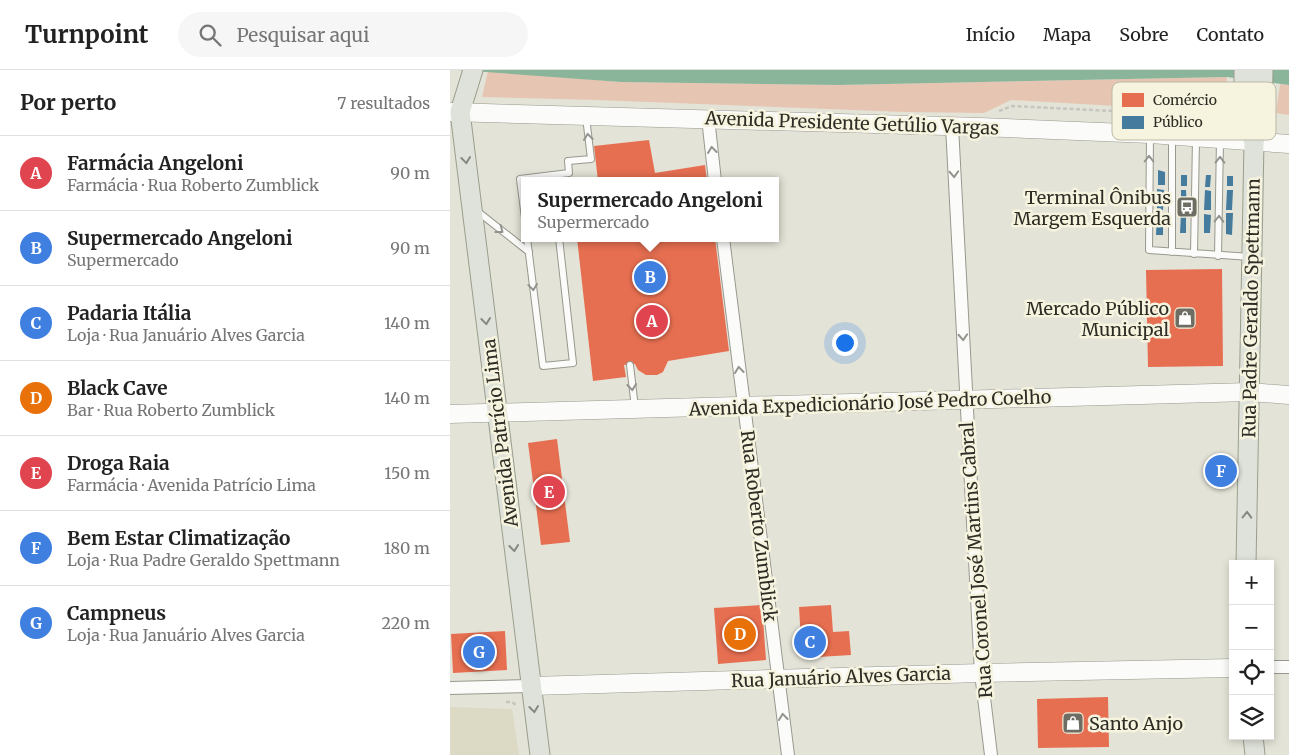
<!DOCTYPE html>
<html lang="pt">
<head>
<meta charset="utf-8">
<style>
	body { margin:0; font-family:Merriweather,serif; background:#f6f6f6; color:#222 }
	.controls { position:absolute; right:15px; bottom:15px; display:grid; overflow:hidden; border-radius:0px; box-shadow:0 2px 8px #0003 }
	.controls button { width:45px; height:45px; display:grid; place-items:center; padding:0; border:0; border-bottom:1px solid #e0e0e0; background:#fff; color:#222; font:25px sans-serif }
	.you { position:absolute; left:394px; top:272px; width:18px; height:18px; margin:-12px; border:4px solid #fff; border-radius:50%; background:#1a73e8; box-shadow:0 0 0 8px #1a73e833 }
	.badge { display:grid; place-items:center; width:32px; height:32px; border-radius:50%; background:#2563eb; color:#fff; font-size:16px; font-weight:700 }
	.pin { position:absolute; translate:-50% -50%; border:2px solid #fff; box-shadow:0 1px 5px #0006 }
	.popup { position:absolute; left:71px; top:107px; width:258px; height:65px; box-sizing:border-box; display:grid; place-content:center; border-radius:0px; background:#fff; filter:drop-shadow(0 1px 4px #0005); font-size:16px; white-space:nowrap; color:#767676 }
	.popup b { font-size:19px; color:#222 }
	.popup::after { content:''; position:absolute; left:50%; top:100%; margin-left:-10px; border:10px solid transparent; border-top-color:#fff }
	.list { margin:0; padding:0; list-style:none }
	h2 { display:flex; justify-content:space-between; align-items:center; height:65px; margin:0; padding:0 20px; font-size:21px }
	h2 small { font-size:16px; font-weight:400; color:#767676 }
	.list li { display:grid; grid-template-columns:32px 1fr auto; gap:15px; align-items:center; box-sizing:border-box; height:75px; padding:0 20px; border-top:1px solid #e0e0e0 }
	.list b { display:block; font-size:19px; white-space:nowrap }
	.list p { margin:0; font-size:16px; white-space:nowrap; color:#767676 }
	.list em { font-size:16px; font-style:normal; color:#767676 }
	.icon { flex:none; width:28px; height:28px; fill:none; stroke:currentColor; stroke-width:2; stroke-linecap:round; stroke-linejoin:round }
	.map { position:relative; flex:none; width:839px; height:685px; overflow:hidden }
	header { display:flex; align-items:center; gap:30px; box-sizing:border-box; height:70px; padding:0 25px; background:#fff; border-bottom:1px solid #e0e0e0 }
	header strong { font-size:24px }
	nav { display:flex; gap:28px; margin-inline-start:auto; font-size:18px }
	.search { width:350px; height:45px; background:#f6f6f6; display:flex; align-items:center; gap:12px; box-sizing:border-box; padding:0 18px; border-radius:28px; color:#767676; font-size:19px }
	main { display:flex }
	aside { flex:1; background:#fff }
	.map>svg:first-child { display:block }
	.built { fill:#dcdac5 }
	.green { fill:#e6c6b2 }
	.water { fill:#8ab59a }
	.shops { fill:#e76f51 }
	.public { fill:#457b9d }
	.lines { fill:none; stroke-linecap:round; stroke-linejoin:round }
	.lane-casing { stroke:#99988f; stroke-width:8 }
	.street-casing { stroke:#99988f; stroke-width:14 }
	.secondary-casing { stroke:#99988f; stroke-width:19 }
	.primary-casing { stroke:#999e8c; stroke-width:21 }
	.path { stroke:#c6c5c0; stroke-width:2.5; stroke-dasharray:4 2.5; stroke-linecap:butt }
	.lane { stroke:#fbfbf9; stroke-width:6 }
	.street { stroke:#fbfbf9; stroke-width:12 }
	.secondary { stroke:#fbfbf9; stroke-width:18 }
	.primary { stroke:#dfe2da; stroke-width:19 }
	.oneway { stroke:#94948f }
	.oneway2 { stroke:#868880 }
	.labels { text-anchor:middle; dominant-baseline:central; stroke-width:5; stroke-linejoin:round; paint-order:stroke }
	.street-label { font-size:18px; fill:#2e2d25; stroke:#f6f4df }
	.poi-label { font-size:18px; fill:#2e2d25; stroke:#f6f4df; text-anchor:end }
	.key { fill:#f6f4df; stroke:#bab8a7; stroke-width:1 }
	.key-label { font-size:14px; fill:#2e2d25 }
</style>
</head>
<body>
<header>
<strong>Turnpoint</strong>
<div class="search"><svg class="icon" aria-label="search" viewBox="0 0 24 24"><circle cx="10" cy="10" r="6"/><path d="M15 15l6 6"/></svg>Pesquisar aqui</div>
<nav><a>Início</a><a>Mapa</a><a>Sobre</a><a>Contato</a></nav>
</header>
<main>
<aside>
<h2>Por perto<small>7 resultados</small></h2>
<ul class="list">
<li><span class="badge" style="background:#e0444e">A</span><div><b>Farmácia Angeloni</b><p>Farmácia · Rua Roberto Zumblick</p></div><em>90 m</em></li>
<li><span class="badge" style="background:#3f7fe0">B</span><div><b>Supermercado Angeloni</b><p>Supermercado</p></div><em>90 m</em></li>
<li><span class="badge" style="background:#3f7fe0">C</span><div><b>Padaria Itália</b><p>Loja · Rua Januário Alves Garcia</p></div><em>140 m</em></li>
<li><span class="badge" style="background:#e8710a">D</span><div><b>Black Cave</b><p>Bar · Rua Roberto Zumblick</p></div><em>140 m</em></li>
<li><span class="badge" style="background:#e0444e">E</span><div><b>Droga Raia</b><p>Farmácia · Avenida Patrício Lima</p></div><em>150 m</em></li>
<li><span class="badge" style="background:#3f7fe0">F</span><div><b>Bem Estar Climatização</b><p>Loja · Rua Padre Geraldo Spettmann</p></div><em>180 m</em></li>
<li><span class="badge" style="background:#3f7fe0">G</span><div><b>Campneus</b><p>Loja · Rua Januário Alves Garcia</p></div><em>220 m</em></li>
</ul>
</aside>
<div class="map">
<svg width="839" height="685" viewBox="0 0 839 685">
	<rect width="100%" height="100%" fill="#e4e3d7"/>
	<path class="built" d="M 0,637 L 62,639 L 69,685 L 0,685 Z"/>
	<path class="green" d="M 38,1 L 171,12 L 388,15 L 777,7 L 774,51 L 705,49 L 684,37 L 561,30 L 534,43 L 455,42 L 147,30 L 32,27 Z
		M 830,14 L 839,15 L 839,45 L 826,43 Z"/>
	<path class="water" d="M 8,0 L 839,0 L 839,15 L 777,7 L 388,15 L 171,12 Z"/>
	<path class="shops" d="M 199,70 L 205,103 L 255,95 L 257,111 L 148,111 L 144,76 Z
		M 127,168 L 265,168 L 279,281 L 218,291 L 213,302 L 207,305 L 196,305 L 188,300 L 185,294 L 174,295 L 176,307 L 143,311 Z
		M 772,199 L 773,296 L 698,297 L 696,200 Z
		M 107,369 L 120,472 L 91,475 L 78,373 Z
		M 312,535 L 316,590 L 268,594 L 264,538 Z
		M 381,535 L 383,562 L 399,561 L 401,585 L 352,588 L 349,537 Z
		M 55,561 L 57,600 L 3,603 L 1,564 Z
		M 658,627 L 659,677 L 588,678 L 587,629 Z"/>
	<path class="public" d="M 708,100 L 715,102 L 715,115 L 708,115 Z
		M 731,105 L 737,105 L 737,116 L 731,116 Z
		M 756,105 L 761,105 L 760,117 L 755,117 Z
		M 777,106 L 783,106 L 783,116 L 777,116 Z
		M 707,119 L 714,120 L 713,140 L 707,139 Z
		M 731,120 L 736,120 L 737,140 L 731,140 Z
		M 755,120 L 761,121 L 761,140 L 754,140 Z
		M 777,120 L 783,120 L 782,140 L 776,140 Z
		M 776,143 L 783,143 L 782,165 L 776,164 Z
		M 731,144 L 736,145 L 736,163 L 730,163 Z
		M 754,144 L 761,145 L 760,163 L 754,163 Z
		M 707,145 L 713,145 L 713,165 L 706,165 Z"/>
	<g class="lines">
		<g class="lane-casing">
			<path id="lane" d="M 700,66 L 699,180 L 801,187
				M 27,141 L 79,182
				M 75,148 L 70,109 L 119,103 L 118,91 L 141,89 L 136,47
				M 77,168 L 93,296 L 123,293 L 109,168
				M 722,182 L 722,66
				M 744,184 L 746,68
				M 768,186 L 770,70
				M 180,295 L 185,338"/>
		</g>
		<g class="street-casing">
			<path id="street" d="M 258,48 L 265,111
				M 502,56 L 531,603 L 541,685
				M 273,168 L 338,685
				M 820,597 L 839,597
				M 0,618 L 81,616"/>
		</g>
		<g class="secondary-casing">
			<path id="secondary" d="M 0,42 L 530,57 L 700,64 L 839,74
				M 0,344 L 799,322 L 839,325
				M 81,616 L 531,603 L 783,598"/>
		</g>
		<g class="primary-casing">
			<path id="primary" d="M 23,0 L 10,42 L 90,685
				M 794,0 L 794,43 L 804,72
				M 796,494 L 804,72 L 812,44 L 813,0
				M 803,666 L 805,685"/>
		</g>
		<path class="path" d="M 549,41 L 562,36 L 683,42 L 691,47
			M 56,632 L 62,632 L 66,635"/>
		<use href="#lane" class="lane"/>
		<use href="#street" class="street"/>
		<use href="#secondary" class="secondary"/>
		<use href="#primary" class="primary"/>
	</g>
	<defs><path id="oneway-chevron" d="M-2-3.5L2.5 0L-2 3.5" fill="none" stroke-width="1.6" stroke-linecap="round" stroke-linejoin="round" transform="scale(1.25)"/></defs>
	<g class="oneway">
		<use href="#oneway-chevron" transform="translate(138 67) rotate(-97)"/>
		<use href="#oneway-chevron" transform="translate(262 80) rotate(-97)"/>
		<use href="#oneway-chevron" transform="translate(699 89) rotate(-90)"/>
		<use href="#oneway-chevron" transform="translate(770 90) rotate(-89)"/>
		<use href="#oneway-chevron" transform="translate(504 104) rotate(87)"/>
		<use href="#oneway-chevron" transform="translate(769 149) rotate(-89)"/>
		<use href="#oneway-chevron" transform="translate(50 160) rotate(38)"/>
		<use href="#oneway-chevron" transform="translate(83 217) rotate(83)"/>
		<use href="#oneway-chevron" transform="translate(513 267) rotate(87)"/>
		<use href="#oneway-chevron" transform="translate(289 300) rotate(-97)"/>
		<use href="#oneway-chevron" transform="translate(182 317) rotate(84)"/>
		<use href="#oneway-chevron" transform="translate(333 647) rotate(-97)"/>
	</g>
	<g class="oneway2">
		<use href="#oneway-chevron" transform="translate(16 90) rotate(83)"/>
		<use href="#oneway-chevron" transform="translate(36 251) rotate(83)"/>
		<use href="#oneway-chevron" transform="translate(797 445) rotate(-89)"/>
		<use href="#oneway-chevron" transform="translate(64 478) rotate(83)"/>
		<use href="#oneway-chevron" transform="translate(84 639) rotate(83)"/>
	</g>
	<defs>
		<g id="bus-square" transform="scale(1.125)"><rect x="-9" y="-9" width="18" height="18" rx="4" fill="#6e6d63" stroke="#f6f4df"/><path d="M-5-6H5V4H4V6H2V4H-2V6H-4V4H-5ZM-3.5-4V0h7V-4ZM-3.5 1.2v1.5H-2V1.2ZM2 1.2v1.5H3.5V1.2Z" fill="#fff"/></g>
		<g id="shop-square" transform="scale(1.125)"><rect x="-9" y="-9" width="18" height="18" rx="4" fill="#6e6d63" stroke="#f6f4df"/><path d="M-5-2.5h2.3a2.7 3.5 0 0 1 5.4 0H5L5.5 6h-11ZM-1.5-2.5h3a1.5 2.3 0 0 0-3 0Z" fill="#fff"/></g>
	</defs>
	<g fill-rule="evenodd">
		<use href="#bus-square" x="737" y="137"/>
		<use href="#shop-square" x="735" y="248"/>
		<use href="#shop-square" x="623" y="653"/>
	</g>
	<g class="labels">
		<g class="street-label">
			<text transform="translate(402 53) rotate(2)">Avenida Presidente Getúlio Vargas</text>
			<text transform="translate(801 238) rotate(-89)">Rua Padre Geraldo Spettmann</text>
			<text transform="translate(420 333) rotate(-2)">Avenida Expedicionário José Pedro Coelho</text>
			<text transform="translate(50 363) rotate(-97)">Avenida Patrício Lima</text>
			<text transform="translate(309 456) rotate(83)">Rua Roberto Zumblick</text>
			<text transform="translate(526 490) rotate(-94)">Rua Coronel José Martins Cabral</text>
			<text transform="translate(391 607) rotate(-2)">Rua Januário Alves Garcia</text>
		</g>
		<g class="poi-label">
			<text x="721" y="127">Terminal Ônibus<tspan x="721" dy="21">Margem Esquerda</tspan></text>
			<text x="719" y="238">Mercado Público<tspan x="719" dy="21">Municipal</tspan></text>
			<text x="639" y="653" text-anchor="start">Santo Anjo</text>
		</g>
	</g>
	<rect x="662" y="12" width="164" height="58" rx="8" class="key"/>
	<rect x="672" y="23" width="22" height="14" fill="#e76f51"/>
	<rect x="672" y="46" width="22" height="13" fill="#457b9d"/>
	<g class="key-label">
		<text x="703" y="35">Comércio</text>
		<text x="703" y="57">Público</text>
	</g>
</svg>
<div class="controls">
<button>+</button>
<button>−</button>
<button><svg class="icon" aria-label="locate" viewBox="0 0 24 24"><circle cx="12" cy="12" r="6"/><path d="M12 2v4M12 18v4M2 12h4M18 12h4"/></svg></button>
<button><svg class="icon" aria-label="layers" viewBox="0 0 24 24"><path d="M12 4l9 5-9 5-9-5zM3 14l9 5 9-5"/></svg></button>
</div>
<div class="you"></div>
<div class="pin badge" style="left:202px;top:251px;background:#e0444e">A</div>
<div class="pin badge" style="left:200px;top:207px;background:#3f7fe0">B</div>
<div class="popup"><b>Supermercado Angeloni</b>Supermercado</div>
<div class="pin badge" style="left:360px;top:572px;background:#3f7fe0">C</div>
<div class="pin badge" style="left:290px;top:564px;background:#e8710a">D</div>
<div class="pin badge" style="left:99px;top:422px;background:#e0444e">E</div>
<div class="pin badge" style="left:771px;top:401px;background:#3f7fe0">F</div>
<div class="pin badge" style="left:29px;top:582px;background:#3f7fe0">G</div>
</div>
</main>
</body>
</html>
